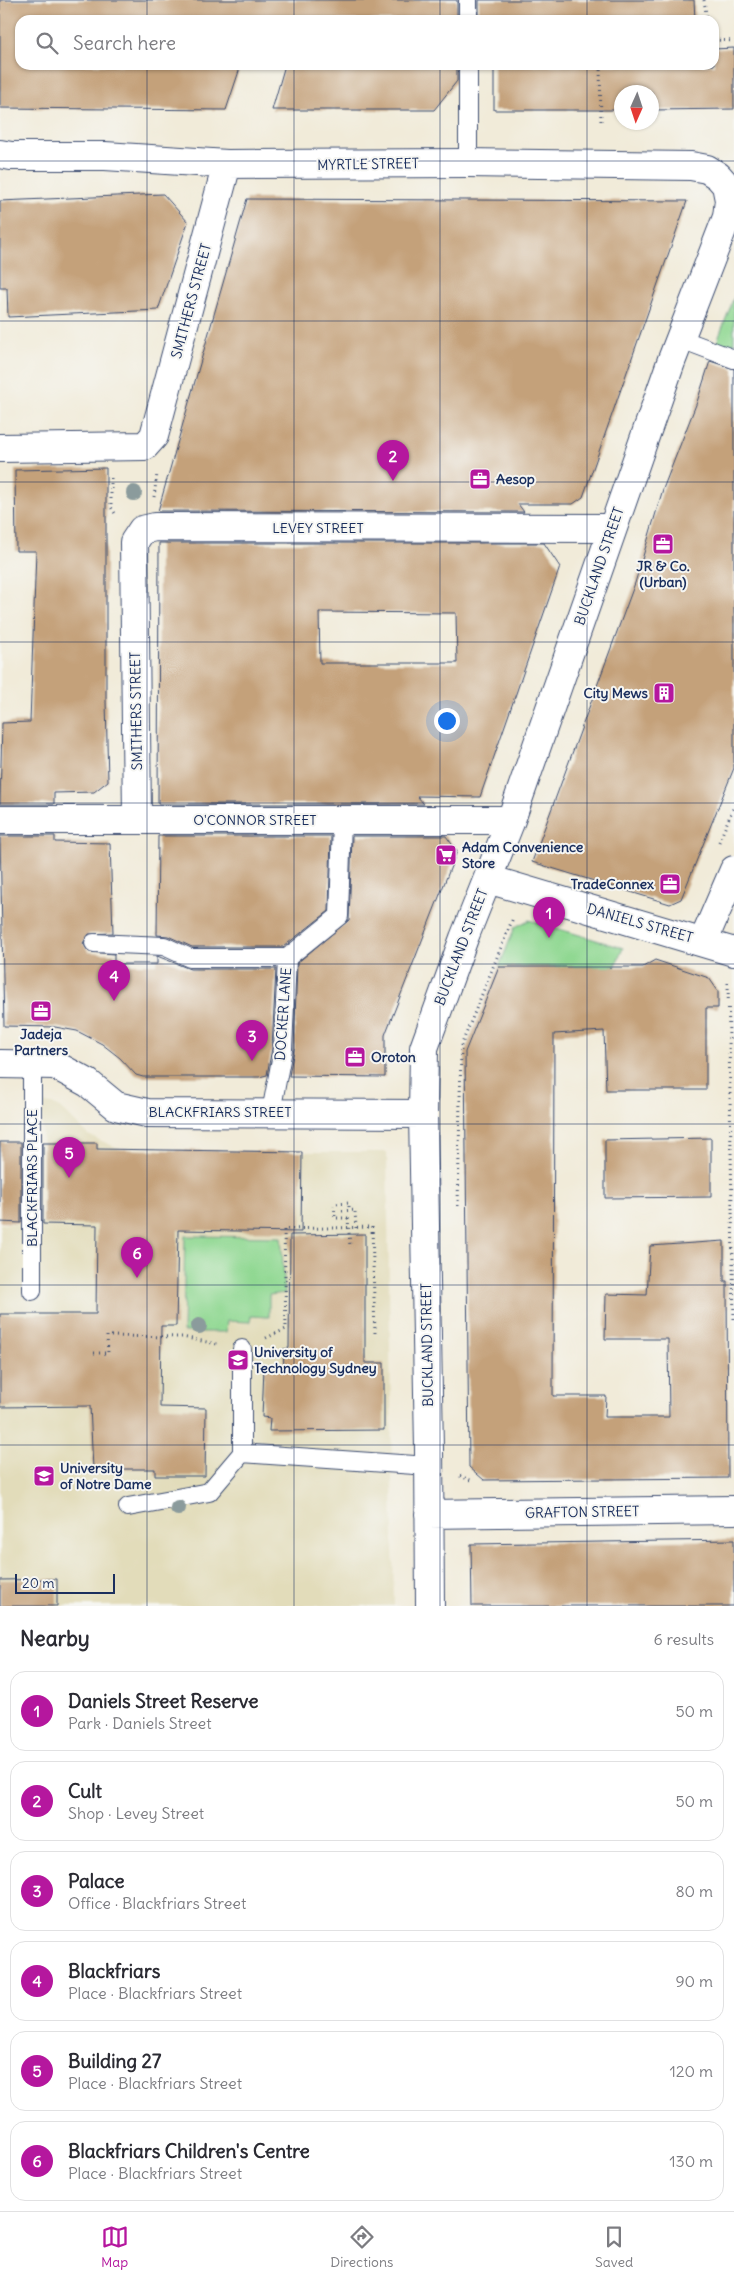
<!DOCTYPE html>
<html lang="en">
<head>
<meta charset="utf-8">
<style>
	body { margin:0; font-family:Delius,sans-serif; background:#f2f2f3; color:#2b2b33 }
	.compass { position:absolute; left:614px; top:85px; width:45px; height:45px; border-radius:50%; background:#fff; box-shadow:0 1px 4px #0004; rotate:183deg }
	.scale { position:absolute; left:15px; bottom:12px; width:100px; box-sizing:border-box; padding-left:5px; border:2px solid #1b2f5e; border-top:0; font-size:14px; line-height:18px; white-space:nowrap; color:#1b2f5e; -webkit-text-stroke:4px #f6f6f2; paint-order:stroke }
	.you { position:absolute; left:446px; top:720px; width:18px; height:18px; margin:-12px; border:4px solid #fff; border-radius:50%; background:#1a73e8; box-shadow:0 0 0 8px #1a73e833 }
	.badge { display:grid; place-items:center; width:32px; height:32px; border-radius:50%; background:#b5179e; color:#fff; font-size:16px; font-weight:700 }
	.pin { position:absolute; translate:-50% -41px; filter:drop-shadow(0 1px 2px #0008) }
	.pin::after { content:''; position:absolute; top:26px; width:18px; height:15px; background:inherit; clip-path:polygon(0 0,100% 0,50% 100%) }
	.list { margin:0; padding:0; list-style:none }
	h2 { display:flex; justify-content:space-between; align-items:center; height:65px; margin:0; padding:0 20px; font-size:21px }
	h2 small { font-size:16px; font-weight:400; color:#7c7c81 }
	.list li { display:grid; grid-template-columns:32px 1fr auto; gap:15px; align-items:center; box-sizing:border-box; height:80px; margin:0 10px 10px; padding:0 10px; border:1px solid #e1e1e2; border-radius:15px }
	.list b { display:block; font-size:19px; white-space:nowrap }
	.list p { margin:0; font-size:16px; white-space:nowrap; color:#7c7c81 }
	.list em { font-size:16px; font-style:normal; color:#7c7c81 }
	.icon { flex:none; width:28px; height:28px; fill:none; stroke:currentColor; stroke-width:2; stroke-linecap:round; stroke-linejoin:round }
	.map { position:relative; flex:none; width:734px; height:1606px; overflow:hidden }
	.search { position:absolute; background:#fff; box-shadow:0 1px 4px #0004; left:15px; right:15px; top:15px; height:55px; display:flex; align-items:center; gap:12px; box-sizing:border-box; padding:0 18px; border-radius:15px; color:#7c7c81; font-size:19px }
	.sheet { height:605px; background:#fff }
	nav { display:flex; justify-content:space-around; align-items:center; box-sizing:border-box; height:70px; border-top:1px solid #e1e1e2; background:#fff; font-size:14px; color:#7c7c81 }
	nav a { display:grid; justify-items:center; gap:2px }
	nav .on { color:#b5179e }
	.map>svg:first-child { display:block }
	.built { fill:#e2dcba }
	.green { fill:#90d892; stroke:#568478 }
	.building { fill:#c4a17a; fill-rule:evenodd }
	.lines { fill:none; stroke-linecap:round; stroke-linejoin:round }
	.service-casing { stroke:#3b4b70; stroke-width:20 }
	.minor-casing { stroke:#3b4b70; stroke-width:30 }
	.path { stroke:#3b4b70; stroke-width:3; stroke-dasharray:1 4; stroke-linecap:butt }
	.service { stroke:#fff; stroke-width:18 }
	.minor { stroke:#fff; stroke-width:28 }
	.path-bridge { stroke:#3b4b70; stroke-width:3; stroke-dasharray:1 4; stroke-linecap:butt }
	.tree { fill:#8b9b9c }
	.grid { fill:none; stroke:#1b2f5e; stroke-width:1; stroke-opacity:0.55 }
	.labels { text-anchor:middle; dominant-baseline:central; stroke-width:4; stroke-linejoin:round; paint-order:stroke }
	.street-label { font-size:14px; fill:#1b2f5e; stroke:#f6f6f2 }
	.poi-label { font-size:14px; font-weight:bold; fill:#1b2f5e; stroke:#f6f6f2; text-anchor:start }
</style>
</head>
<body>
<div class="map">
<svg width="734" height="1606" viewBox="0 0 734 1606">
	<rect width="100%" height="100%" fill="#f6f6f2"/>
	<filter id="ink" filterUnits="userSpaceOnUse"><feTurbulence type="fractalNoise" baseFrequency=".02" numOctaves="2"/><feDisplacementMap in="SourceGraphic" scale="10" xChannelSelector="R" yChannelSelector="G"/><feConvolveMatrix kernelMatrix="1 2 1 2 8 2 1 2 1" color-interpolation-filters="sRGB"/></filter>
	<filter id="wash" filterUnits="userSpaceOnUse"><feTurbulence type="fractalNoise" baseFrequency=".0096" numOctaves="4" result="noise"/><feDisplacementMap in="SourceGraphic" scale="20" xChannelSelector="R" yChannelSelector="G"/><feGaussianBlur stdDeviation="1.12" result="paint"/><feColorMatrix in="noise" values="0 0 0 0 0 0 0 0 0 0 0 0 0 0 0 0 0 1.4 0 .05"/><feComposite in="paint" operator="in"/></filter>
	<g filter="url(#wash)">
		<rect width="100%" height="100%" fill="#f1ebd9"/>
		<path class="built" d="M 42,1103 L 52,1104 L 63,1110 L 88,1135 L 127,1152 L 387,1152 L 394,1606 L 57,1606 L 56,1579 L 0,1580 L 0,1224 L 43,1223 Z"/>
		<path class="green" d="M 734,297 L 734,349 L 717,342 Z
			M 529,920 L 623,948 L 615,967 L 499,967 L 515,927 Z
			M 185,1236 L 281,1237 L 285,1293 L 269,1295 L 269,1317 L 251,1316 L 250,1322 L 227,1321 L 226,1332 L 183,1332 Z"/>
		<g id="blocks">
			<path class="building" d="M 0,0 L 457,0 L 457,20 L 20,20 L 20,65 L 241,65 L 226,110 L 0,108 Z
				M 479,0 L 694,0 L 695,20 L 479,20 Z
				M 734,48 L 734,109 L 652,110 L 652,92 L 622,92 L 622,110 L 494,110 L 494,65 L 714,65 L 714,49 Z
				M 285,65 L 457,65 L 457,81 L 434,110 L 272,110 Z
				M 163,194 L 188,222 L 158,310 L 8,317 L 7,288 L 0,288 L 0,201 Z
				M 247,199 L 687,201 L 583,497 L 573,504 L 518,504 L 524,512 L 158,511 Z
				M 710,361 L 734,369 L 734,768 L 681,899 L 670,904 L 532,862 L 635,583 L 663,489 L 697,402 Z
				M 106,468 L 106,701 L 108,781 L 94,792 L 54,793 L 54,804 L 0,804 L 2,723 L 30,722 L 36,551 L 16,551 L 15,470 Z
				M 159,543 L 544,543 L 560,567 L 480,797 L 417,796 L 424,804 L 158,804 ZM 319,612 L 456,613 L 457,663 L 320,663 Z
				M 0,836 L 55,836 L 55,842 L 110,843 L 113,933 L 89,934 L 83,943 L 89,952 L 114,954 L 114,964 L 157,964 L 157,956 L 190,969 L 276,969 L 272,1048 L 267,1075 L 259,1077 L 143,1077 L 136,1075 L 120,1058 L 102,1044 L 77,1031 L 55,1027 L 4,1026 Z
				M 158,836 L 331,836 L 329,911 L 283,947 L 192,947 L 168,936 L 157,935 Z
				M 352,836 L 446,836 L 457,851 L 385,1035 L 385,1077 L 289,1076 L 294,1049 L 297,963 L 349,920 Z
				M 655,960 L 709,978 L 718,991 L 718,1008 L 706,1008 L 706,1090 L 606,1090 L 604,1031 L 554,1034 L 553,1396 L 606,1396 L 605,1417 L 669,1417 L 668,1339 L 605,1339 L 606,1294 L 647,1295 L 650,1246 L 724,1241 L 724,1281 L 727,1281 L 728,1478 L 484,1480 L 469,1467 L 465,1052 L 499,967 L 643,967 Z
				M 711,1138 L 711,1197 L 605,1198 L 605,1140 Z
				M 0,1142 L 21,1142 L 21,1223 L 0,1222 Z
				M 43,1143 L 97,1143 L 97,1149 L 302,1152 L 301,1232 L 178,1230 L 176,1326 L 161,1326 L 160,1407 L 206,1408 L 205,1476 L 155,1476 L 155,1469 L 93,1469 L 90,1406 L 0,1407 L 0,1314 L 96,1314 L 97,1225 L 43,1224 Z
				M 365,1234 L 365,1363 L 384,1363 L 384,1430 L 269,1431 L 270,1418 L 262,1417 L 264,1368 L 284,1368 L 283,1349 L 289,1348 L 290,1235 Z
				M 734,1540 L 734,1606 L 472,1606 L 471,1544 Z
				M 57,1579 L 57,1606 L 0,1606 L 0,1580 Z"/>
		</g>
	</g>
	<g filter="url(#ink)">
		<use href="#blocks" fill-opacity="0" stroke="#3b4b70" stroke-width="1"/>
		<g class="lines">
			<g class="service-casing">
				<path id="service" d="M 468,0 L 468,20
					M 468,65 L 468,163
					M 681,339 L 734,359
					M 94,943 L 164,946 L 190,958 L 287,958
					M 271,1112 L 283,1049 L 287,958 L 339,916 L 342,820
					M 32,1291 L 32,1064
					M 242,1349 L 242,1453
					M 128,1507 L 209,1492 L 242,1453 L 429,1466"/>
			</g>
			<g class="minor-casing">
				<path id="minor" d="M 0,154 L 11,156 L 105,156 L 227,164 L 468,163 L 691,166 L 707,169 L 718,176 L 726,185 L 729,200 L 727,217 L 671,362 L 511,820 L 464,938 L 424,1048 L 423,1114 L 429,1449 L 430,1606
					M 0,448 L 145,446 L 154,436 L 227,164
					M 137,819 L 134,542 L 142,530 L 155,527 L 612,528
					M 0,820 L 511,820
					M 488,879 L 734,952
					M 703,942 L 734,870
					M 0,1064 L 55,1065 L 88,1083 L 116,1106 L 147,1113 L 423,1114
					M 429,1514 L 734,1510"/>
			</g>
			<path class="path" d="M 704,0 L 707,20
				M 714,40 L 734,41
				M 600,65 L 601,124
				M 111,478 L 111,507 L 116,515
				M 154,497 L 157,474
				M 719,842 L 734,806
				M 728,983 L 734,1320
				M 458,1206 L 461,1046 L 513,918
				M 342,1211 L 355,1210 L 356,1228
				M 348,1218 L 335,1218 L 334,1204 L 349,1203 L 349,1211
				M 266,1338 L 286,1329 L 284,1229 L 372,1227 L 375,1334
				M 94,1353 L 108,1353 L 107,1336 L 182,1337 L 217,1344
				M 460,1476 L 473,1481"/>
			<use href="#service" class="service"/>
			<use href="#minor" class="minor"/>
			<path class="path-bridge" d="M 348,1218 L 350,1247"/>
		</g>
		<g class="tree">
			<circle cx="134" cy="493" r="8"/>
			<circle cx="199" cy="1326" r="8"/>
			<circle cx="178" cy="1508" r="8"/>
		</g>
	</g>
	<path class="grid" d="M 147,0 L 147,20M 294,0 L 294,20M 440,0 L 440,20M 587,0 L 587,20M 147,65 L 147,1606M 294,65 L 294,1606M 440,65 L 440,1606M 587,65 L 587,1606M 0,161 L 734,161M 0,321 L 734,321M 0,482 L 734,482M 0,642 L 734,642M 0,803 L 734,803M 0,964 L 734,964M 0,1124 L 734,1124M 0,1285 L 734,1285M 0,1445 L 734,1445"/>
	<defs>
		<g id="office-square" transform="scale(1.125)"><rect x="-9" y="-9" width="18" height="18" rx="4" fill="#b5179e" stroke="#f6f6f2"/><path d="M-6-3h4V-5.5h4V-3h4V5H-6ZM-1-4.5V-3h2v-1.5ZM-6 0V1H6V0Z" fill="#fff"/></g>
		<g id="building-square" transform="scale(1.125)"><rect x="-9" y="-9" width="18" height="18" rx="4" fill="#b5179e" stroke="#f6f6f2"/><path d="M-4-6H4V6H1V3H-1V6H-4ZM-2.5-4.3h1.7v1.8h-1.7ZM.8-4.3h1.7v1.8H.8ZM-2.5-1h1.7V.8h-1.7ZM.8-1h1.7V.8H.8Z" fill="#fff"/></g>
		<g id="supermarket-square" transform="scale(1.125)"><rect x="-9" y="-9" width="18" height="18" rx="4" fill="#b5179e" stroke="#f6f6f2"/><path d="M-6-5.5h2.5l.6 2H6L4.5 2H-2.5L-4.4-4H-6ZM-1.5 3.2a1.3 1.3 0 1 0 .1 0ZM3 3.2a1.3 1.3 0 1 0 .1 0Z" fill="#fff"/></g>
		<g id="university-square" transform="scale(1.125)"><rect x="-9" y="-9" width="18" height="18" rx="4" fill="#b5179e" stroke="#f6f6f2"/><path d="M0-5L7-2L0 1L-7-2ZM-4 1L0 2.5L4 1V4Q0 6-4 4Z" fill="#fff"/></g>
	</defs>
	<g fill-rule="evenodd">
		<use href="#office-square" x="480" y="479"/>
		<use href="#office-square" x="663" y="544"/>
		<use href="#building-square" x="664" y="693"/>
		<use href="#supermarket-square" x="446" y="855"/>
		<use href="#office-square" x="670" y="884"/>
		<use href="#office-square" x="41" y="1011"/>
		<use href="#office-square" x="355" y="1057"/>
		<use href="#university-square" x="238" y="1360"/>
		<use href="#university-square" x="44" y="1476"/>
	</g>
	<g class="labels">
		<g class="street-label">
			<text transform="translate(368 164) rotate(-1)">MYRTLE STREET</text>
			<text transform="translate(191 301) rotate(-75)">SMITHERS STREET</text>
			<text x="318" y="528">LEVEY STREET</text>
			<text transform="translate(599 566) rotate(-71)">BUCKLAND STREET</text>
			<text transform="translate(136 711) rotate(-91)">SMITHERS STREET</text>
			<text x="255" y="820">O'CONNOR STREET</text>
			<text transform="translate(640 923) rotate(16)">DANIELS STREET</text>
			<text transform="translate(461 947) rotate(-69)">BUCKLAND STREET</text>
			<text transform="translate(283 1014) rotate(-86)">DOCKER LANE</text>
			<text x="220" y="1112">BLACKFRIARS STREET</text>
			<text transform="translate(32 1178) rotate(-90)">BLACKFRIARS PLACE</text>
			<text transform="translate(427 1345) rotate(-91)">BUCKLAND STREET</text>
			<text transform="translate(582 1512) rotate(-1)">GRAFTON STREET</text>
		</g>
		<g class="poi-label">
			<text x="496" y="479">Aesop</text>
			<text x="663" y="566" text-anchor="middle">JR &amp; Co.<tspan x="663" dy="16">(Urban)</tspan></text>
			<text x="648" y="693" text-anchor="end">City Mews</text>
			<text x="462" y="847">Adam Convenience<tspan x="462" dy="16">Store</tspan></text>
			<text x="654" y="884" text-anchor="end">TradeConnex</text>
			<text x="41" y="1034" text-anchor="middle">Jadeja<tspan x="41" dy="16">Partners</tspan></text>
			<text x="371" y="1057">Oroton</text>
			<text x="254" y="1352">University of<tspan x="254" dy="16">Technology Sydney</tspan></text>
			<text x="60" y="1468">University<tspan x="60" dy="16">of Notre Dame</tspan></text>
		</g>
	</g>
</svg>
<svg class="compass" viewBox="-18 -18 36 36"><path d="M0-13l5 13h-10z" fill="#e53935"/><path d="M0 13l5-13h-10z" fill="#7c7c81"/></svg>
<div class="scale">20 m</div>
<div class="you"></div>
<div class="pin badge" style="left:549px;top:938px">1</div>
<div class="pin badge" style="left:393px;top:481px">2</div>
<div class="pin badge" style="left:252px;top:1061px">3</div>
<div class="pin badge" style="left:114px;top:1001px">4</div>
<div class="pin badge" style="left:69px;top:1178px">5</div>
<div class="pin badge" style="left:137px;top:1278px">6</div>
<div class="search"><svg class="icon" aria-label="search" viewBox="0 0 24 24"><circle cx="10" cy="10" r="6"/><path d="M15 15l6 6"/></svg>Search here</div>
</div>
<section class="sheet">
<h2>Nearby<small>6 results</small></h2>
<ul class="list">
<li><span class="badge">1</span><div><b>Daniels Street Reserve</b><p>Park · Daniels Street</p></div><em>50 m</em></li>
<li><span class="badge">2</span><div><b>Cult</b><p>Shop · Levey Street</p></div><em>50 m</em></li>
<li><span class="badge">3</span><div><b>Palace</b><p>Office · Blackfriars Street</p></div><em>80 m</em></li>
<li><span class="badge">4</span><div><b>Blackfriars</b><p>Place · Blackfriars Street</p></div><em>90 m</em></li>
<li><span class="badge">5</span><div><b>Building 27</b><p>Place · Blackfriars Street</p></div><em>120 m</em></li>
<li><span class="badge">6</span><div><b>Blackfriars Children's Centre</b><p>Place · Blackfriars Street</p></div><em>130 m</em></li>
</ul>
</section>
<nav>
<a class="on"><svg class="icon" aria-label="map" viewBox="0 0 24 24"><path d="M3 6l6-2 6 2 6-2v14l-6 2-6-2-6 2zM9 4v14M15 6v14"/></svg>Map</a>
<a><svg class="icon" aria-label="directions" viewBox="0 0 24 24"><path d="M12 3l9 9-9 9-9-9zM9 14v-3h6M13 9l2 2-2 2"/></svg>Directions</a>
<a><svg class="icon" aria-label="saved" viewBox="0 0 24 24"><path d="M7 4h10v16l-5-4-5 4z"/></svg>Saved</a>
</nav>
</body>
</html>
